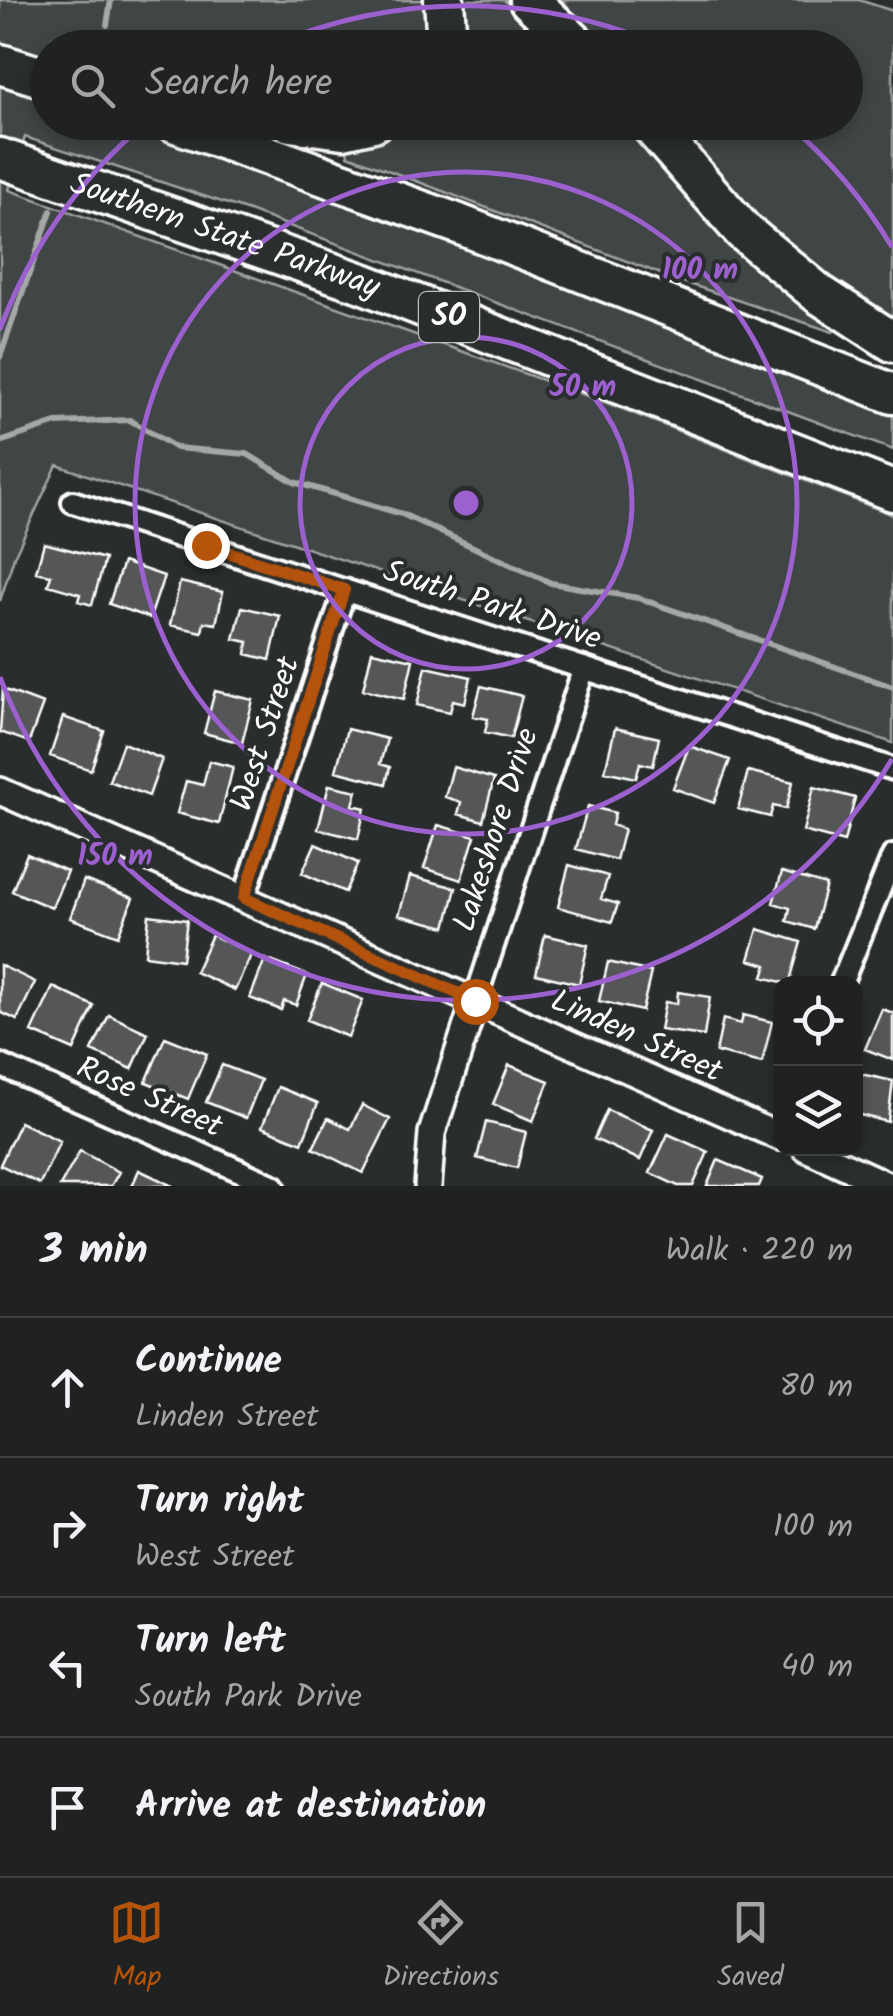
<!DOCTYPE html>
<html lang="en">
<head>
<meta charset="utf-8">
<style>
	body { margin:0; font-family:Kalam,sans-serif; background:#2d2f2f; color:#f1f3f6 }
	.controls { position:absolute; right:30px; bottom:30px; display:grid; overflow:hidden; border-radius:20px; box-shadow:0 5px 15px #0003 }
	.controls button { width:90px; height:90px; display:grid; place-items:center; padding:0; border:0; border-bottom:2px solid #3d3f40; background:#202222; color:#f1f3f6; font:50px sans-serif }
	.stop { position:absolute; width:30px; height:30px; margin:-22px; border:8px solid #b45309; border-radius:50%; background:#fff }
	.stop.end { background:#b45309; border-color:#fff; box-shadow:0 2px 10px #0008 }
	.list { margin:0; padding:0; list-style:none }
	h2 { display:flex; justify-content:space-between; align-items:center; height:130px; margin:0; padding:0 40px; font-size:42px }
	h2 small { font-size:32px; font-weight:400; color:#a2a4a5 }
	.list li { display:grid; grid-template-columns:65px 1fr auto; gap:30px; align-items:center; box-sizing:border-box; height:140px; padding:0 40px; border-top:2px solid #3d3f40 }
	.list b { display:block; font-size:38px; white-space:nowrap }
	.list p { margin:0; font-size:32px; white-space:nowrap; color:#a2a4a5 }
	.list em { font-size:32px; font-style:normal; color:#a2a4a5 }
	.icon { flex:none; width:55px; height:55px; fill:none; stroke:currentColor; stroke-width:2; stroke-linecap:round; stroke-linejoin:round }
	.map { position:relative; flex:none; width:893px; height:1186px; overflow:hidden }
	.search { position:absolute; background:#202222; box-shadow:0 5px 15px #0003; left:30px; right:30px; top:30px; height:110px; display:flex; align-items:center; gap:25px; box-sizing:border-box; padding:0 35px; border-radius:55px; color:#a2a4a5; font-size:38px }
	.sheet { height:690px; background:#202222 }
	nav { display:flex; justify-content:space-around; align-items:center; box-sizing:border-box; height:140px; border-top:2px solid #3d3f40; background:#202222; font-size:28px; color:#a2a4a5 }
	nav a { display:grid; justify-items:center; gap:5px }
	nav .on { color:#b45309 }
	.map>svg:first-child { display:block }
	.green { fill:#414445; stroke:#a0a2a2; stroke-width:2.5 }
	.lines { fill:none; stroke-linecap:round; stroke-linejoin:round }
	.stream { stroke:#a6a7a7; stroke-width:6 }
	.building { fill:#555758; stroke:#fff; stroke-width:2.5 }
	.minor-casing { stroke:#fff; stroke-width:28 }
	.tertiary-casing { stroke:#fff; stroke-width:32 }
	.motorway-casing { stroke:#fff; stroke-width:45 }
	.minor { stroke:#2a2d2e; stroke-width:20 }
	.tertiary { stroke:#2a2d2e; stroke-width:25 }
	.motorway { stroke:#2a2d2e; stroke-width:38 }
	.route { stroke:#b45309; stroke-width:12 }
	.ring { fill:none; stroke:#9c61cf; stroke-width:5 }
	.labels { text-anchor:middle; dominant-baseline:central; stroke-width:8; stroke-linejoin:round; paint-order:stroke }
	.shield { fill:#2a2d2e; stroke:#bfc0c0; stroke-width:2.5 }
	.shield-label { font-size:30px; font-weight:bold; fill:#fff }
	.street-label { font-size:32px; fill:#fff; stroke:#2a2d2e }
	.centre { fill:#9c61cf; stroke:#2a2d2e; stroke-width:5 }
	.ring-label { font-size:30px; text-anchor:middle; font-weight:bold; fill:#9c61cf; stroke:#2a2d2e; stroke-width:8; stroke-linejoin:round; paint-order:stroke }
</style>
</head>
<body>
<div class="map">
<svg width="893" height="1186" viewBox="0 0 893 1186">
	<rect width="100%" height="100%" fill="#2a2d2e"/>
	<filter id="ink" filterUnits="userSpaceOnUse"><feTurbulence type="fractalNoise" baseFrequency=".01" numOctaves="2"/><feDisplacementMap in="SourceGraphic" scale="20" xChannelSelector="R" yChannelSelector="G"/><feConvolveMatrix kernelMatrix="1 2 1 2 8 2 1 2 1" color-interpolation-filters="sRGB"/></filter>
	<g filter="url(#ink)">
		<path class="green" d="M 0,0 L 427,0 L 426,47 L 82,48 L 52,38 L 36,94 L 47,98 L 48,122 L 118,123 L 893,404 L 893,450 L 249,211 L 25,137 L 9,190 L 607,403 L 893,515 L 893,743 L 57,465 L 14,557 L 0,601 Z
			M 460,0 L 504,0 L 559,48 L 455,48 Z
			M 550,0 L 859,0 L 893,11 L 893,320 L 871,309 L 778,242 L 673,123 L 846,122 L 846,48 L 604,47 Z
			M 403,123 L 635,123 L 839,324 L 833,332 L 674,279 L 348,155 L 345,141 L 385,135 Z"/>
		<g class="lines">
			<path class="stream" d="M 107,25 L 111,0
				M 0,357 L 51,211
				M 0,442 L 56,423 L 130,420 L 176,448 L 247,454 L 294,482 L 402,514 L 551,583 L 638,598 L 893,687"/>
		</g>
		<path class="building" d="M 44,543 L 105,559 L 92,605 L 78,601 L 80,594 L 48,585 L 51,575 L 36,572 Z
			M 123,562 L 164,576 L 150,618 L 109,604 Z
			M 180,582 L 223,592 L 216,624 L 204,622 L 202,632 L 170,625 Z
			M 242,607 L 280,616 L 270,660 L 246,654 L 248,642 L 234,639 Z
			M 372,651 L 413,660 L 404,699 L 363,689 Z
			M 426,667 L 471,677 L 465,703 L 453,700 L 450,712 L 417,705 Z
			M 481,686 L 522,696 L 511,738 L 485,732 L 488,719 L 473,716 Z
			M 3,689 L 43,704 L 29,742 L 0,732 Z
			M 215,691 L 253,700 L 242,743 L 204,733 Z
			M 63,717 L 104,731 L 91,770 L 50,756 Z
			M 615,728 L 659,738 L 653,766 L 640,763 L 636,778 L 605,771 Z
			M 347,729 L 387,739 L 380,764 L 390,767 L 386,784 L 336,771 Z
			M 123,743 L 162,759 L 149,796 L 109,781 Z
			M 689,746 L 730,760 L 714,803 L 673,788 Z
			M 209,761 L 233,767 L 219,824 L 177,813 L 186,781 L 203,785 Z
			M 453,767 L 494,779 L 483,821 L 458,814 L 461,802 L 445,797 Z
			M 748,771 L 793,782 L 786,809 L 773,806 L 770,817 L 738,809 Z
			M 329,785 L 357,791 L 353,805 L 365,808 L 358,839 L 318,829 Z
			M 814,787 L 855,798 L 844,842 L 803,831 Z
			M 588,806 L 615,813 L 612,825 L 624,829 L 616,860 L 576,849 Z
			M 438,825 L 475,836 L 461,880 L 424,868 Z
			M 315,844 L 358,863 L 345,892 L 302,873 Z
			M 27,854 L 67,871 L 52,908 L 12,891 Z
			M 569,865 L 608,876 L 601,899 L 618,904 L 612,922 L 558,907 Z
			M 782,872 L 826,885 L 814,929 L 787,921 L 790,908 L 773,903 Z
			M 410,876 L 456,888 L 446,927 L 399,915 Z
			M 84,880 L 133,898 L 118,936 L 70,918 Z
			M 149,915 L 187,920 L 182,960 L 145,955 Z
			M 758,929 L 801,942 L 789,984 L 763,977 L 767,965 L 749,960 Z
			M 212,935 L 252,953 L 235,990 L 195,972 Z
			M 545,935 L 588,945 L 579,984 L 536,974 Z
			M 265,959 L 307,975 L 296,1005 L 284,1001 L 281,1010 L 250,998 Z
			M 608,962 L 651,972 L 642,1011 L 599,1001 Z
			M 0,965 L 35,982 L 17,1020 L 0,1012 Z
			M 322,983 L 363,1000 L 348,1037 L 307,1020 Z
			M 53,987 L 94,1006 L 74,1050 L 32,1032 Z
			M 678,992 L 710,997 L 704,1036 L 660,1030 L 665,1002 L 677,1004 Z
			M 882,1009 L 893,1013 L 893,1060 L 865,1049 Z
			M 109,1015 L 148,1033 L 132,1069 L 92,1051 Z
			M 743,1015 L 772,1022 L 762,1063 L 716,1052 L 723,1019 L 741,1024 Z
			M 165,1037 L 207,1054 L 188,1099 L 146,1082 Z
			M 222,1065 L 261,1080 L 246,1118 L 206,1102 Z
			M 509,1065 L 549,1081 L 533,1121 L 493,1104 Z
			M 856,1073 L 893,1081 L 888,1122 L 856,1114 Z
			M 278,1087 L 318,1103 L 302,1143 L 262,1127 Z
			M 362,1105 L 390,1119 L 363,1173 L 313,1148 L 328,1118 L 350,1129 Z
			M 607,1110 L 653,1130 L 640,1160 L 594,1139 Z
			M 20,1122 L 60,1141 L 40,1184 L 0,1165 Z
			M 486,1122 L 526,1132 L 517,1168 L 477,1158 Z
			M 668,1134 L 708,1152 L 693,1186 L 678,1186 L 650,1173 Z
			M 80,1151 L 119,1172 L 111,1186 L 60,1186 Z
			M 718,1160 L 762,1179 L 759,1186 L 707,1186 Z
			M 139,1170 L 173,1186 L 132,1186 Z"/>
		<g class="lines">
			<g class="minor-casing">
				<path id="minor" d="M 73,502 L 893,769
					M 244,898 L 345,590
					M 841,984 L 893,856
					M 475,1001 L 584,668
					M 0,1065 L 274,1186"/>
			</g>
			<g class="tertiary-casing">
				<path id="tertiary" d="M 0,791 L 780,1137
					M 806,1148 L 889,1186
					M 428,1186 L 432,1133 L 475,1001"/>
			</g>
			<g class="motorway-casing">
				<g id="motorway">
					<path d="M 529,0 L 580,48"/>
					<path d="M 443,48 L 446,29 L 444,0"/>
					<path d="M 0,64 L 48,79"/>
					<path d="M 174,122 L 456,223 L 893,394"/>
					<path d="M 290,122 L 343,129 L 373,122"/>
					<path d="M 648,122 L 743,231 L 819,294 L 893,342"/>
					<path id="s1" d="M 0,158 L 362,283 L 893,491"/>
				</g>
			</g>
			<use href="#minor" class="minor"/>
			<use href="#tertiary" class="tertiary"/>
			<use href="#motorway" class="motorway"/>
		</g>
	</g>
	<g class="lines" filter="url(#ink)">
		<path class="route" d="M 206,545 L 344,590 L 244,898 L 475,1001"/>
	</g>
	<g class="ring">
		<circle cx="466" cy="503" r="166"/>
		<circle cx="466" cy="503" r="331"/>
		<path d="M892 759A497 497 0 0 1 0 677M0 329A497 497 0 0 1 143 125M268 47A497 497 0 0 1 664 47M789 125A497 497 0 0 1 892 247"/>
	</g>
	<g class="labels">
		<rect class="shield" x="419" y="292" width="60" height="50" rx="8"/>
		<g class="shield-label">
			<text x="449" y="317">SO</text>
		</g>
		<g class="street-label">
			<text stroke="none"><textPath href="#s1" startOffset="238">Southern State Parkway</textPath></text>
			<text transform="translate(492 606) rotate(18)">South Park Drive</text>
			<text transform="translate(266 734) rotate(-72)">West Street</text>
			<text transform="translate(497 830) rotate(-72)">Lakeshore Drive</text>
			<text transform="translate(636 1037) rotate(24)">Linden Street</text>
			<text transform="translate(149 1098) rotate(24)">Rose Street</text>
		</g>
	</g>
	<circle cx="466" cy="503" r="15" class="centre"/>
	<g class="ring-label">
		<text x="700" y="279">100 m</text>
		<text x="583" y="396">50 m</text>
		<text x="115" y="865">150 m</text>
	</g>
</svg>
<div class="controls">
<button><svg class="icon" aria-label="locate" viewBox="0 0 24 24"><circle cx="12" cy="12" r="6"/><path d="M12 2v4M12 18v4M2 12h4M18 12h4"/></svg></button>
<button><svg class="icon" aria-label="layers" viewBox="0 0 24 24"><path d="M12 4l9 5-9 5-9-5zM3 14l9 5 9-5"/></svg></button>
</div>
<div class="stop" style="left:475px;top:1001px"></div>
<div class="stop end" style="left:206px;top:545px"></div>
<div class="search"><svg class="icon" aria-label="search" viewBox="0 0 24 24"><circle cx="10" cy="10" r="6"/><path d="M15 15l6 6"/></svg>Search here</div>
</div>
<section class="sheet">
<h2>3 min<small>Walk · 220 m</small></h2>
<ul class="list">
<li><svg class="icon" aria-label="ahead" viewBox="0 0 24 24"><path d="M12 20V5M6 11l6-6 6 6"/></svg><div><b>Continue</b><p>Linden Street</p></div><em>80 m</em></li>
<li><svg class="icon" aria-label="right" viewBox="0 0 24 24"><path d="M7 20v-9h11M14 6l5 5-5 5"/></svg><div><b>Turn right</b><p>West Street</p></div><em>100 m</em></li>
<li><svg class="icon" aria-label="left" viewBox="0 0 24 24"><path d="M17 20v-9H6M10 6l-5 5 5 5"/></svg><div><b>Turn left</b><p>South Park Drive</p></div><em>40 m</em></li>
<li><svg class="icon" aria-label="arrive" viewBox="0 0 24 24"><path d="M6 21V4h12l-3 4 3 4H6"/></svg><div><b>Arrive at destination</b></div></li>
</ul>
</section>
<nav>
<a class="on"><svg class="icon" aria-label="map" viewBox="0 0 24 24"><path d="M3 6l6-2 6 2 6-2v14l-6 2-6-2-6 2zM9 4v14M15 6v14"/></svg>Map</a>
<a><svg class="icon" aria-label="directions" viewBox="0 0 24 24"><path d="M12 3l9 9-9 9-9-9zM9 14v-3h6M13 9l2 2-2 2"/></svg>Directions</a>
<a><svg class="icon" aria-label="saved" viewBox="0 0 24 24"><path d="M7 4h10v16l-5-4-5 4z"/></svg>Saved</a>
</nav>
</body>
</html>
